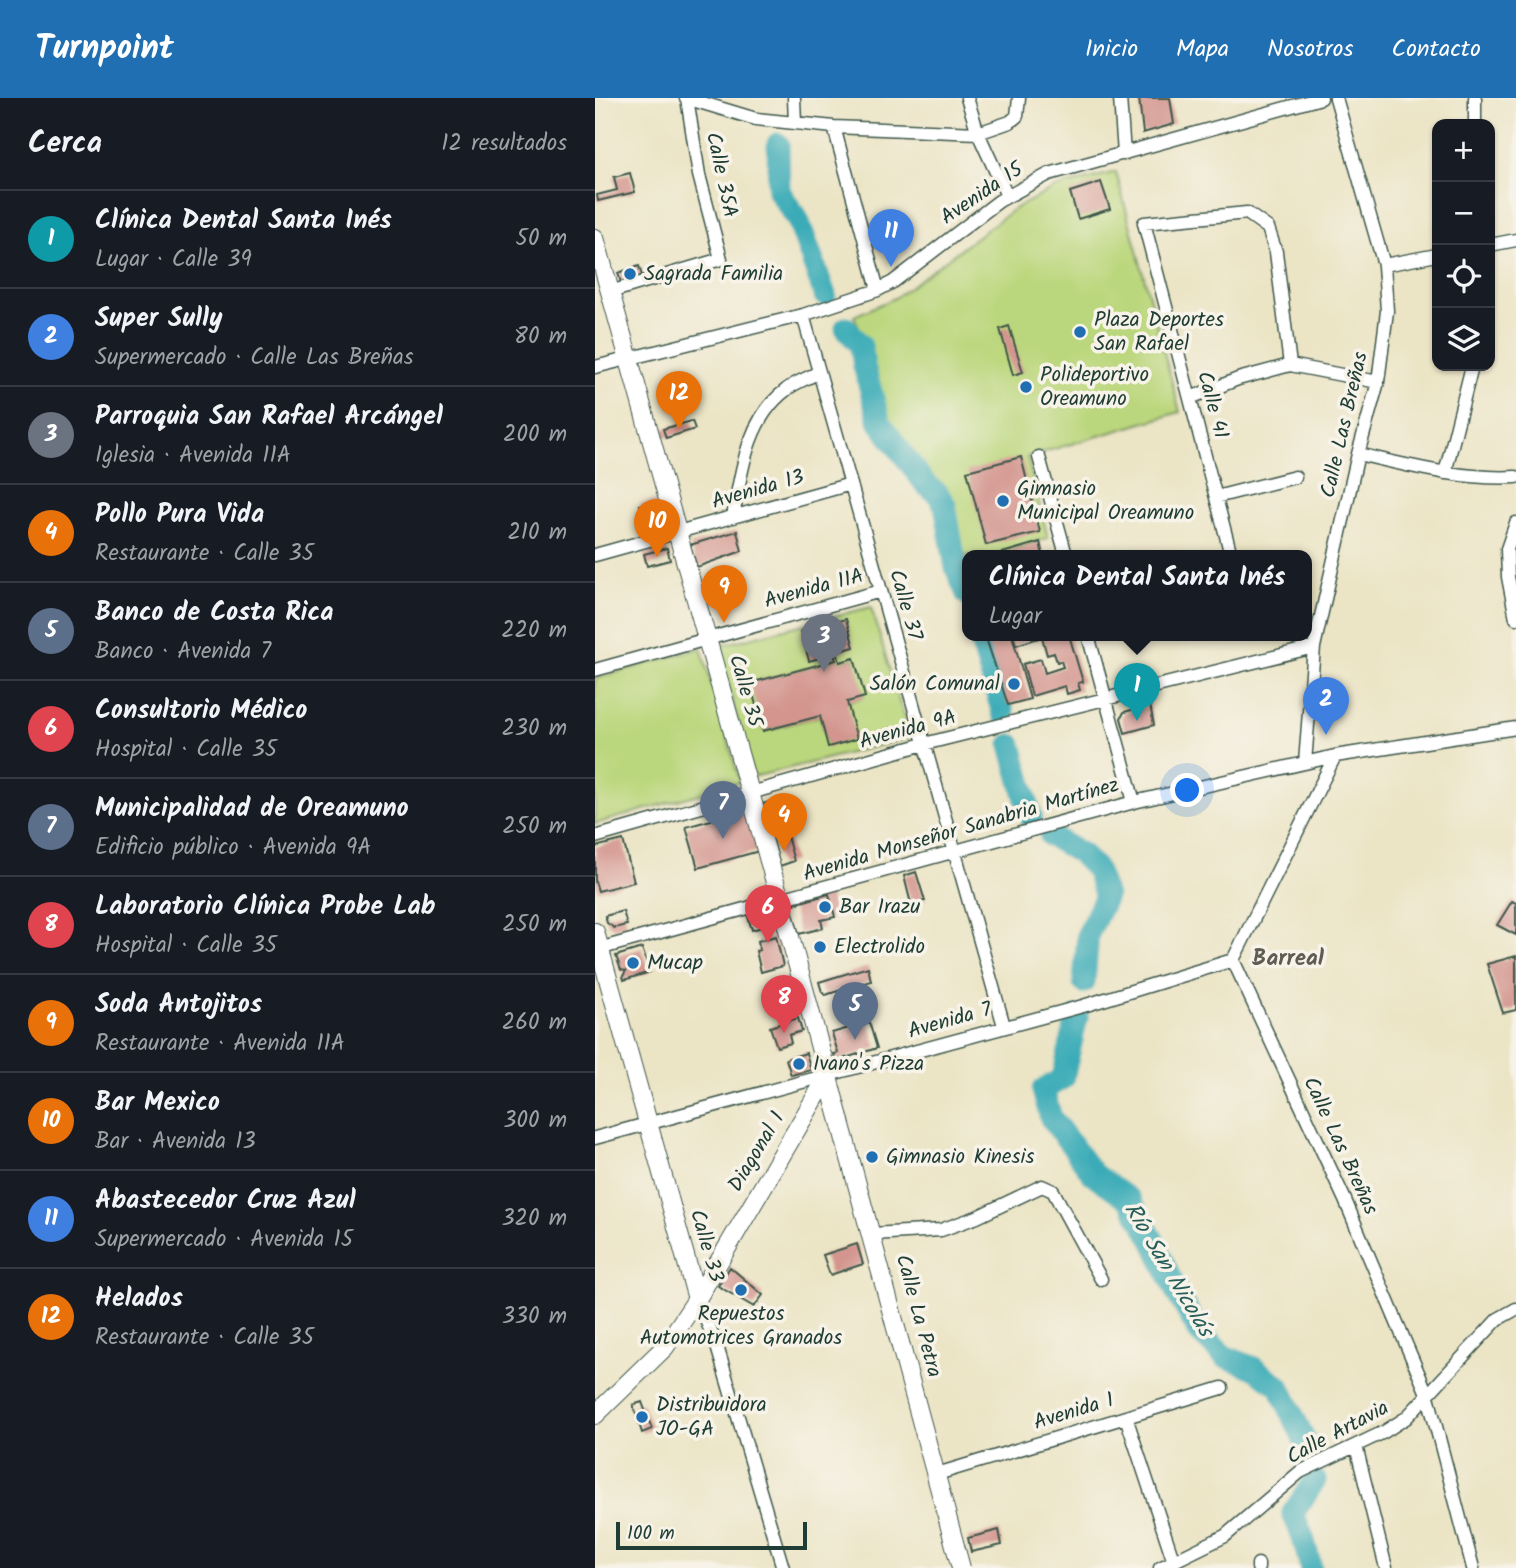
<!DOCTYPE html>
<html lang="es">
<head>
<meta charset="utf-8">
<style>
	body { margin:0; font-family:Kalam,sans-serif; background:#20242c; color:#f1f3f6 }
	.controls { position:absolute; right:21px; top:21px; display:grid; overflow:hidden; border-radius:14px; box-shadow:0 2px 5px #0004 }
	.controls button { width:63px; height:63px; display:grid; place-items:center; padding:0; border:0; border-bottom:2px solid #363941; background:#171b24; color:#f1f3f6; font:35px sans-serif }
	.scale { position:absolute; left:21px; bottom:18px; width:191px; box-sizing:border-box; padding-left:7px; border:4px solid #1f3d34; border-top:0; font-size:19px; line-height:24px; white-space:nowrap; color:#1f3d34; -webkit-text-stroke:5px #f7f3e8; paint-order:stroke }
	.you { position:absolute; left:593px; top:693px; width:24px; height:24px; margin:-18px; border:5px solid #fff; border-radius:50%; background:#1a73e8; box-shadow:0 0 0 10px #1a73e833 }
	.badge { display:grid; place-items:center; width:46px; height:46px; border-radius:50%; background:#1f6fb2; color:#fff; font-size:23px; font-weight:700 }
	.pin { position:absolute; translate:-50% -58px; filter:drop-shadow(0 2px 4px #0008) }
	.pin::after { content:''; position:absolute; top:37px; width:24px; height:21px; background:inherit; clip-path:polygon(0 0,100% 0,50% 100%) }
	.popup { position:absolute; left:367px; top:452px; width:350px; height:91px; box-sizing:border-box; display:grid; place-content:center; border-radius:14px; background:#171b24; filter:drop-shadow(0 2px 5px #0005); font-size:23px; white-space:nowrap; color:#9ea1a6 }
	.popup b { font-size:26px; color:#f1f3f6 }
	.popup::after { content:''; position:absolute; left:50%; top:100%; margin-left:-14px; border:14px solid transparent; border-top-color:#171b24 }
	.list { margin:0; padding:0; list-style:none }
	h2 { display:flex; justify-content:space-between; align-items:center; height:91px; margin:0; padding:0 28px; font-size:30px }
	h2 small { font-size:23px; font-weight:400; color:#9ea1a6 }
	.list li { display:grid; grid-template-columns:46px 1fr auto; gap:21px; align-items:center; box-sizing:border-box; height:98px; padding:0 28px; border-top:2px solid #363941 }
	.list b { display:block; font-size:26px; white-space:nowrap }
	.list p { margin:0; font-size:23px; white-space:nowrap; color:#9ea1a6 }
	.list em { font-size:23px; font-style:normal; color:#9ea1a6 }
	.icon { flex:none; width:38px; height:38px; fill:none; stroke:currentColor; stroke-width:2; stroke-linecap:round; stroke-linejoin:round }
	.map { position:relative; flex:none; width:921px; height:1470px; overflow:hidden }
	header { display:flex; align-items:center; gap:42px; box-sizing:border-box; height:98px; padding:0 35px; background:#1f6fb2; color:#fff }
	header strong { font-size:33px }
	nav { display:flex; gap:38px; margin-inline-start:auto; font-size:24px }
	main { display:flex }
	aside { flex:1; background:#171b24 }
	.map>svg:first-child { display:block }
	.green { fill:#bbd77d; stroke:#6d8a58; stroke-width:2; fill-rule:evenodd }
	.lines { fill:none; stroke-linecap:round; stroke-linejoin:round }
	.river { stroke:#3bacb7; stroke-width:23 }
	.building { fill:#d3958e }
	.street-casing { stroke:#3e564a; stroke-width:15 }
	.secondary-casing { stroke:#3e564a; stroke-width:20 }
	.street { stroke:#fff; stroke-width:12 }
	.secondary { stroke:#fff; stroke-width:18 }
	.poi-dot { fill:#1f6fb2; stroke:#f7f3e8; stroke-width:2.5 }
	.labels { text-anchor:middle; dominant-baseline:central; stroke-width:7; stroke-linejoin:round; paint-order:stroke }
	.street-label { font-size:21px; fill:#1f3d34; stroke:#f7f3e8 }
	.poi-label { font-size:21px; fill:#1f3d34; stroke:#f7f3e8; text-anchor:start }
	.neighbourhood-label { font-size:23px; font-weight:bold; fill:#5e5c54; stroke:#f7f3e8 }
	.water-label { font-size:23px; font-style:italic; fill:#275e5b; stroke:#f7f3e8 }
</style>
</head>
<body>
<header>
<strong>Turnpoint</strong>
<nav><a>Inicio</a><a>Mapa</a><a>Nosotros</a><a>Contacto</a></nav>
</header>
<main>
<aside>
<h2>Cerca<small>12 resultados</small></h2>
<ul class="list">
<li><span class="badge" style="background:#0f9aa8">1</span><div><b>Clínica Dental Santa Inés</b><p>Lugar · Calle 39</p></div><em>50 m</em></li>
<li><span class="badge" style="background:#3f7fe0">2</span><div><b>Super Sully</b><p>Supermercado · Calle Las Breñas</p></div><em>80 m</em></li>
<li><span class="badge" style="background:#6b7280">3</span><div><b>Parroquia San Rafael Arcángel</b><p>Iglesia · Avenida 11A</p></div><em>200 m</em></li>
<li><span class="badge" style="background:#e8710a">4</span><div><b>Pollo Pura Vida</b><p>Restaurante · Calle 35</p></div><em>210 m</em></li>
<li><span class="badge" style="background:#5c6f8a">5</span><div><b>Banco de Costa Rica</b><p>Banco · Avenida 7</p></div><em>220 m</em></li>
<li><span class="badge" style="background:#e0444e">6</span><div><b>Consultorio Médico</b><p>Hospital · Calle 35</p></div><em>230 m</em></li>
<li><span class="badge" style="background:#5c6f8a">7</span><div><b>Municipalidad de Oreamuno</b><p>Edificio público · Avenida 9A</p></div><em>250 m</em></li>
<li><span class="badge" style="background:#e0444e">8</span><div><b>Laboratorio Clínica Probe Lab</b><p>Hospital · Calle 35</p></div><em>250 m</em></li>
<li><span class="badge" style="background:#e8710a">9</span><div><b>Soda Antojitos</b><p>Restaurante · Avenida 11A</p></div><em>260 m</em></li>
<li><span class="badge" style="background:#e8710a">10</span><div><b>Bar Mexico</b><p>Bar · Avenida 13</p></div><em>300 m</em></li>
<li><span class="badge" style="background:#3f7fe0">11</span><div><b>Abastecedor Cruz Azul</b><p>Supermercado · Avenida 15</p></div><em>320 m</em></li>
<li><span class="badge" style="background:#e8710a">12</span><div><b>Helados</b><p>Restaurante · Calle 35</p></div><em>330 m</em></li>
</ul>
</aside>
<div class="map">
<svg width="921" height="1470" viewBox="0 0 921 1470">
	<rect width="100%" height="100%" fill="#f7f3e8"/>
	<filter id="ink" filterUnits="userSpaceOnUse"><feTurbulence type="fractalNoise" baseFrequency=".0143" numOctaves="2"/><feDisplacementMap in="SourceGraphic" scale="14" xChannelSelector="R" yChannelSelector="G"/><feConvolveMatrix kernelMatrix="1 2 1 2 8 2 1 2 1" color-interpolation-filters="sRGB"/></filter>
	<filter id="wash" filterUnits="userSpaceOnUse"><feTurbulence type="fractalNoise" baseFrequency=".00686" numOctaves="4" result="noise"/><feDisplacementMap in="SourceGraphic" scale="28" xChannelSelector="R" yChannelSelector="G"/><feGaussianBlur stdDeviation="1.57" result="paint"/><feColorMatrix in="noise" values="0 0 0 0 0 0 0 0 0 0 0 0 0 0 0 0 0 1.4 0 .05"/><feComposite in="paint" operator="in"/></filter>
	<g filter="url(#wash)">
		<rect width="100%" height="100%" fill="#ebe4c5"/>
		<path class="green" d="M 521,74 L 585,314 L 432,359 L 453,440 L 397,457 L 372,457 L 371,464 L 354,394 L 319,364 L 293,323 L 278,264 L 259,218 L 300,200 L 419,111 L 460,90 Z
			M 276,509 L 315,640 L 158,679 L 123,548 ZM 251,521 L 242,554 L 245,564 L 259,560 L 269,599 L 252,604 L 233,648 L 225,618 L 169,633 L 156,585 L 241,562 L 239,556 Z
			M 106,550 L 145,684 L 0,726 L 0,581 Z"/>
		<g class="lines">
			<path class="river" d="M 183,46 L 184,93 L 203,122 L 230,197
				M 251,230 L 266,248 L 269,268 L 285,325 L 331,387 L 342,395 L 350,407 L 361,470 L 372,496
				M 384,537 L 408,615
				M 416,647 L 436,719
				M 456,738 L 486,756 L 501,771 L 511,798 L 493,836 L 489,884
				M 482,919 L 468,980 L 448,992 L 456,1020 L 498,1076 L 535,1102 L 559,1144 L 582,1195 L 605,1235 L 629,1258 L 659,1270 L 684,1288 L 709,1341
				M 716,1470 L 708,1440 L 698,1415 L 720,1382"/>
		</g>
		<g id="blocks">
			<path class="building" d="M 544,0 L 575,0 L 579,26 L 548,35 Z
				M 35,75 L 40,94 L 3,103 L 2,97 L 22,92 L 19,79 Z
				M 506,84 L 515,111 L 483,121 L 475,94 Z
				M 44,168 L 47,178 L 26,185 L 23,175 Z
				M 414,228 L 428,274 L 418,277 L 405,231 Z
				M 97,323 L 100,331 L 71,340 L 68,331 Z
				M 426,359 L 445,434 L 391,447 L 372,373 Z
				M 60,403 L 66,428 L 52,431 L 45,407 Z
				M 142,433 L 147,453 L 102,469 L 95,447 Z
				M 445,444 L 448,457 L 405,457 L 404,456 Z
				M 72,450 L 75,462 L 52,468 L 49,456 Z
				M 251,521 L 259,549 L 242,554 L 245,564 L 259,560 L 270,599 L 252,604 L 262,641 L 233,649 L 225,618 L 168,633 L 155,585 L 241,562 L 239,556 L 214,563 L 206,533 Z
				M 390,537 L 417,537 L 435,601 L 413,607 Z
				M 418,537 L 474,537 L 488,584 L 483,585 L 485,592 L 472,596 L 470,588 L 437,598 L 428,566 L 446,561 L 450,575 L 468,569 L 466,563 L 462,564 L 459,555 L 452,557 L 447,539 L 421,547 Z
				M 555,607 L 559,627 L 530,635 L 526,620 L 529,614 Z
				M 187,700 L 189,708 L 168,715 L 165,707 Z
				M 152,712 L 164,753 L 103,770 L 91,729 Z
				M 190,731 L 199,763 L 185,768 L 176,735 Z
				M 28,742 L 39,784 L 3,793 L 0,783 L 0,749 Z
				M 321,774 L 330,803 L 316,806 L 309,778 Z
				M 234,796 L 240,819 L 226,822 L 228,830 L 204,836 L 196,807 Z
				M 917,803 L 921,805 L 921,837 L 902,827 Z
				M 28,813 L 32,827 L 19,830 L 12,825 L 10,818 Z
				M 173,813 L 177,826 L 157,832 L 153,819 Z
				M 181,838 L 188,868 L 166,874 L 161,853 L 165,852 L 163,843 Z
				M 47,850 L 55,874 L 29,882 L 28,878 L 31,873 L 26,872 L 21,858 Z
				M 921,858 L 921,912 L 908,915 L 892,866 Z
				M 273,869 L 276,883 L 230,897 L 227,894 L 224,884 Z
				M 203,920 L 207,933 L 194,937 L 196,945 L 182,949 L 175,929 Z
				M 274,924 L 282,950 L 241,963 L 239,956 L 243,955 L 237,935 Z
				M 211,955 L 216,972 L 196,977 L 191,961 Z
				M 262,1146 L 268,1166 L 235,1177 L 228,1157 Z
				M 135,1169 L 168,1197 L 159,1209 L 123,1188 Z
				M 47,1304 L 57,1331 L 47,1335 L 38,1307 Z
				M 404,1432 L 407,1447 L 376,1454 L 373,1440 Z"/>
		</g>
	</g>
	<g filter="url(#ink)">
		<use href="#blocks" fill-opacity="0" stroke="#3e564a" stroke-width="2"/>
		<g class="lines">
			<g class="street-casing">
				<path id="street" d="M 91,0 L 161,21 L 239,29 L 383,35 L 415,24 L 422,18 L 424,0
					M 199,0 L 200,25
					M 372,0 L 383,35 L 412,98
					M 525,0 L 529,56
					M 880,0 L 880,26
					M 239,29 L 283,192
					M 895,147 L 921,142
					M 789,167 L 842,157
					M 15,194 L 126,161 L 104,77 L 92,0
					M 208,217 L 409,928
					M 0,269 L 208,217 L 283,192 L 298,184 L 404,103 L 454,76 L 726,0
					M 595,300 L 643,281 L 695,267 L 783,284
					M 763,356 C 815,368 867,382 921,379
					M 444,359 L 471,457
					M 850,375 L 877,268
					M 621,399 L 700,379
					M 138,419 C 146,375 152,321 191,292 C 200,284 214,280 224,274
					M 921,425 L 912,451 L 913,479 L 921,520
					M 0,457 L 256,386
					M 636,457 L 549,125 L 652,115 L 673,130 L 681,154 L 695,267
					M 493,537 L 539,704
					M 0,572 L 286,493
					M 710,665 L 719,549 L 763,356 L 783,284 L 792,213 L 789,167 L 741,0
					M 0,739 L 329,646 L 719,549
					M 0,852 L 539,704 L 740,658 L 921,630
					M 638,862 L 750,1102 L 833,1298 L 878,1470
					M 638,862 L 740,658
					M 0,1040 L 488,908 L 638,862
					M 277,1136 L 346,1132 L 382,1119 L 447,1088 L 458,1093 L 506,1181
					M 102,1201 L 121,1245 L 188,1470
					M 531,1319 L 579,1464
					M 761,1348 L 791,1470
					M 342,1376 L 627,1290
					M 663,1466 L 663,1470
					M 565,1470 L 630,1438 L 705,1374 L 789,1334 L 811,1320 L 903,1221 L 921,1211"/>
			</g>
			<g class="secondary-casing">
				<path id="secondary" d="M 0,140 L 185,802 L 366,1470
					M 0,834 L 102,1201
					M 0,1317 L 70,1249 L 102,1201 L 233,978"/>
			</g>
			<use href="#street" class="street"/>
			<use href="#secondary" class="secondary"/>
		</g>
	</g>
	<g class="poi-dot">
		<circle cx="35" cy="176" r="7"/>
		<circle cx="485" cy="234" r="7"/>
		<circle cx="431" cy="289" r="7"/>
		<circle cx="408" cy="403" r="7"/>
		<circle cx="419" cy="586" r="7"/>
		<circle cx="230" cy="809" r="7"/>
		<circle cx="225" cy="849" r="7"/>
		<circle cx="38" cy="865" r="7"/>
		<circle cx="204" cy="966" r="7"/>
		<circle cx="277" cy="1059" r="7"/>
		<circle cx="146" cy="1192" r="7"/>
		<circle cx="47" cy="1319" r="7"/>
	</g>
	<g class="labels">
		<g class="street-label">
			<text transform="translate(126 77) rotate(78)">Calle 35A</text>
			<text transform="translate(387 96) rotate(-34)">Avenida 15</text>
			<text transform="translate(617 307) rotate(75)">Calle 41</text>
			<text transform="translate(750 327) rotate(-77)">Calle Las Breñas</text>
			<text transform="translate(163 392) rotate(-16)">Avenida 13</text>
			<text transform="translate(219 491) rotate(-15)">Avenida 11A</text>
			<text transform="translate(310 507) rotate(74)">Calle 37</text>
			<text transform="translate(150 593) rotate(74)">Calle 35</text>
			<text transform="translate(313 632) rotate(-15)">Avenida 9A</text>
			<text transform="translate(366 732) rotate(-16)">Avenida Monseñor Sanabria Martínez</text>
			<text transform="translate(355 923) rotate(-16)">Avenida 7</text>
			<text transform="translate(745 1048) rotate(65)">Calle Las Breñas</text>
			<text transform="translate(162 1054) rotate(-59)">Diagonal 1</text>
			<text transform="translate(111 1148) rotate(74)">Calle 33</text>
			<text transform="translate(323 1218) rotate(75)">Calle La Petra</text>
			<text transform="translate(479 1314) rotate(-17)">Avenida 1</text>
			<text transform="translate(743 1335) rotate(-28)">Calle Artavia</text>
		</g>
		<g class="poi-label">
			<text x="49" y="176">Sagrada Familia</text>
			<text x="499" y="222">Plaza Deportes<tspan x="499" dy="24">San Rafael</tspan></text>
			<text x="445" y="277">Polideportivo<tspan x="445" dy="24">Oreamuno</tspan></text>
			<text x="422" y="391">Gimnasio<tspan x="422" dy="24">Municipal Oreamuno</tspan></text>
			<text x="405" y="586" text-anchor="end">Salón Comunal</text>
			<text x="244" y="809">Bar Irazu</text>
			<text x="239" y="849">Electrolido</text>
			<text x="52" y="865">Mucap</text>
			<text x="218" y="966">Ivano's Pizza</text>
			<text x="291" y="1059">Gimnasio Kinesis</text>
			<text x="146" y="1216" text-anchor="middle">Repuestos<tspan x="146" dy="24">Automotrices Granados</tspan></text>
			<text x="61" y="1307">Distribuidora<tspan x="61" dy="24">JO-GA</tspan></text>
		</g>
		<g class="neighbourhood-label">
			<text x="693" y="861">Barreal</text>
		</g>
		<g class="water-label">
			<text transform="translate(573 1172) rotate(59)">Río San Nicolás</text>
		</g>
	</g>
</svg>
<div class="controls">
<button>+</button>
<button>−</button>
<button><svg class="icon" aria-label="locate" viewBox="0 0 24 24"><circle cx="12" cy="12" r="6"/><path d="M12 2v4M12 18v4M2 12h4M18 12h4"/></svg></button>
<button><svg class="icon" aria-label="layers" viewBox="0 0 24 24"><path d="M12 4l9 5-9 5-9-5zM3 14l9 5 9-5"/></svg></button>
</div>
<div class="scale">100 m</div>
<div class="you"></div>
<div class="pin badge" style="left:542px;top:623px;background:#0f9aa8">1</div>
<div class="popup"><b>Clínica Dental Santa Inés</b>Lugar</div>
<div class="pin badge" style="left:731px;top:637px;background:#3f7fe0">2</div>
<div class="pin badge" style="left:229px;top:574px;background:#6b7280">3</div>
<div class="pin badge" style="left:189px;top:753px;background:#e8710a">4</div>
<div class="pin badge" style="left:260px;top:942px;background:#5c6f8a">5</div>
<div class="pin badge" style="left:173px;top:845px;background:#e0444e">6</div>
<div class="pin badge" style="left:128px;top:741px;background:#5c6f8a">7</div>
<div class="pin badge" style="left:189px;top:935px;background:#e0444e">8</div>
<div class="pin badge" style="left:129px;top:525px;background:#e8710a">9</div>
<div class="pin badge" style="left:62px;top:459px;background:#e8710a">10</div>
<div class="pin badge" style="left:296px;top:169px;background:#3f7fe0">11</div>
<div class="pin badge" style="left:84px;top:331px;background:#e8710a">12</div>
</div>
</main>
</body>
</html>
